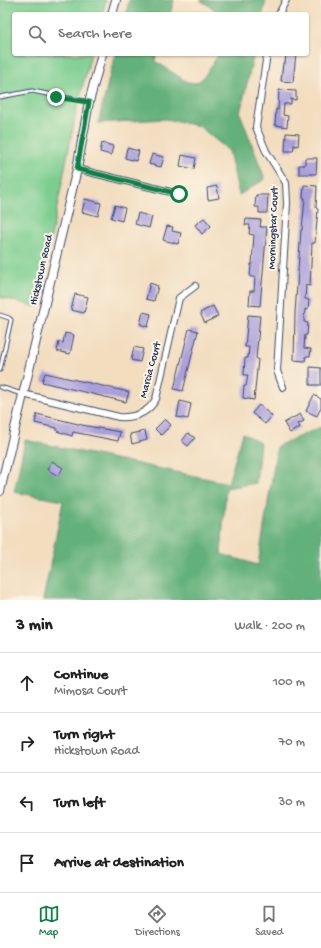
<!DOCTYPE html>
<html lang="en">
<head>
<meta charset="utf-8">
<style>
	body { margin:0; font-family:"Gochi Hand",sans-serif; background:#f6f6f6; color:#222 }
	.stop { position:absolute; width:12px; height:12px; margin:-9px; border:3px solid #0b8043; border-radius:50%; background:#fff }
	.stop.end { background:#0b8043; border-color:#fff; box-shadow:0 1px 4px #0008 }
	.list { margin:0; padding:0; list-style:none }
	h2 { display:flex; justify-content:space-between; align-items:center; height:52px; margin:0; padding:0 16px; font-size:17px }
	h2 small { font-size:13px; font-weight:400; color:#767676 }
	.list li { display:grid; grid-template-columns:26px 1fr auto; gap:12px; align-items:center; box-sizing:border-box; height:60px; padding:0 16px; border-top:1px solid #e0e0e0 }
	.list b { display:block; font-size:15px; white-space:nowrap }
	.list p { margin:0; font-size:13px; white-space:nowrap; color:#767676 }
	.list em { font-size:13px; font-style:normal; color:#767676 }
	.icon { flex:none; width:22px; height:22px; fill:none; stroke:currentColor; stroke-width:2; stroke-linecap:round; stroke-linejoin:round }
	.map { position:relative; flex:none; width:321px; height:600px; overflow:hidden }
	.search { position:absolute; background:#fff; box-shadow:0 1px 3px #0004; left:12px; right:12px; top:12px; height:44px; display:flex; align-items:center; gap:10px; box-sizing:border-box; padding:0 14px; border-radius:4px; color:#767676; font-size:15px }
	.sheet { height:292px; background:#fff }
	nav { display:flex; justify-content:space-around; align-items:center; box-sizing:border-box; height:56px; border-top:1px solid #e0e0e0; background:#fff; font-size:11px; color:#767676 }
	nav a { display:grid; justify-items:center; gap:2px }
	nav .on { color:#0b8043 }
	.map>svg:first-child { display:block }
	.green { fill:#7bce90; stroke:#4b7e77 }
	.forest { fill:#64b17a; stroke:#40706c }
	.building { fill:#a99fdb }
	.lines { fill:none; stroke-linecap:round; stroke-linejoin:round }
	.service-casing { stroke:#3b496d; stroke-width:5 }
	.minor-casing { stroke:#3b496d; stroke-width:8 }
	.tertiary-casing { stroke:#3b496d; stroke-width:10 }
	.service { stroke:#fff; stroke-width:3 }
	.minor { stroke:#fff; stroke-width:6 }
	.tertiary { stroke:#fff; stroke-width:8 }
	.route { stroke:#0b8043; stroke-width:5 }
	.labels { text-anchor:middle; dominant-baseline:central; stroke-width:4; stroke-linejoin:round; paint-order:stroke }
	.street-label { font-size:11px; fill:#1b2f5e; stroke:#fcf5e5 }
</style>
</head>
<body>
<div class="map">
<svg width="321" height="600" viewBox="0 0 321 600">
	<rect width="100%" height="100%" fill="#fcf5e5"/>
	<filter id="ink" filterUnits="userSpaceOnUse"><feTurbulence type="fractalNoise" baseFrequency=".025" numOctaves="2"/><feDisplacementMap in="SourceGraphic" scale="8" xChannelSelector="R" yChannelSelector="G"/><feConvolveMatrix kernelMatrix="1 2 1 2 8 2 1 2 1" color-interpolation-filters="sRGB"/></filter>
	<filter id="wash" filterUnits="userSpaceOnUse"><feTurbulence type="fractalNoise" baseFrequency=".012" numOctaves="4" result="noise"/><feDisplacementMap in="SourceGraphic" scale="16" xChannelSelector="R" yChannelSelector="G"/><feGaussianBlur stdDeviation="0.9" result="paint"/><feColorMatrix in="noise" values="0 0 0 0 0 0 0 0 0 0 0 0 0 0 0 0 0 1.4 0 .05"/><feComposite in="paint" operator="in"/></filter>
	<g filter="url(#wash)">
		<rect width="100%" height="100%" fill="#f2ddbf"/>
		<path class="green" d="M 0,0 L 106,0 L 102,14 L 14,14 L 14,54 L 91,54 L 77,108 L 37,307 L 0,297 Z"/>
		<path class="forest" d="M 129,0 L 174,0 L 170,14 L 126,14 Z
			M 200,0 L 266,0 L 263,14 L 216,14 L 214,9 Z
			M 115,54 L 157,54 L 155,61 L 187,82 L 196,83 L 203,78 L 219,54 L 254,54 L 240,113 L 265,179 L 239,195 L 229,151 L 199,126 L 165,119 L 98,123 Z
			M 321,427 L 321,600 L 43,600 L 63,501 L 14,492 L 25,440 L 228,483 L 243,433 L 260,443 L 256,483 L 226,488 L 221,554 L 258,565 L 277,446 Z"/>
		<g id="blocks">
			<path class="building" d="M 286,54 L 296,54 L 293,82 L 281,81 L 283,63 L 285,63 Z
				M 279,90 L 296,91 L 296,100 L 291,99 L 291,104 L 284,104 L 283,115 L 288,116 L 287,127 L 275,125 L 276,109 L 278,110 Z
				M 286,133 L 299,134 L 298,146 L 294,145 L 293,151 L 285,151 Z
				M 102,143 L 113,146 L 111,155 L 100,152 Z
				M 127,148 L 139,151 L 136,161 L 125,158 Z
				M 152,154 L 164,157 L 161,167 L 149,164 Z
				M 182,155 L 196,158 L 194,169 L 180,166 Z
				M 305,158 L 317,158 L 316,174 L 299,174 L 299,165 L 305,165 Z
				M 304,185 L 317,186 L 316,208 L 318,209 L 315,243 L 312,243 L 310,286 L 306,285 L 305,299 L 309,300 L 308,310 L 305,309 L 304,322 L 308,323 L 307,335 L 305,335 L 304,348 L 311,349 L 310,356 L 306,356 L 305,361 L 294,360 L 295,313 L 301,230 L 302,230 L 305,198 L 303,198 Z
				M 217,186 L 219,198 L 208,200 L 207,188 Z
				M 256,195 L 268,195 L 267,213 L 259,213 L 259,207 L 255,207 Z
				M 85,199 L 101,203 L 98,216 L 82,212 Z
				M 115,205 L 125,208 L 122,221 L 111,218 Z
				M 138,213 L 152,217 L 149,228 L 135,224 Z
				M 204,218 L 211,226 L 202,234 L 195,225 Z
				M 246,219 L 261,220 L 260,227 L 267,227 L 260,306 L 249,305 L 250,291 L 254,291 L 255,277 L 250,277 L 251,264 L 252,264 L 254,235 L 249,234 L 250,225 L 245,225 Z
				M 167,226 L 173,227 L 172,231 L 181,233 L 178,244 L 163,240 Z
				M 150,283 L 158,286 L 154,301 L 146,299 Z
				M 75,294 L 88,297 L 84,313 L 71,310 Z
				M 213,306 L 218,316 L 205,323 L 200,313 Z
				M 143,312 L 151,314 L 148,327 L 140,324 Z
				M 248,315 L 260,316 L 256,359 L 258,359 L 254,400 L 243,398 L 244,386 L 246,386 L 248,375 L 244,375 L 245,358 L 248,358 L 249,347 L 245,347 Z
				M 189,329 L 198,331 L 183,391 L 174,389 Z
				M 65,333 L 74,335 L 70,354 L 57,351 L 59,342 L 63,343 Z
				M 134,347 L 143,349 L 140,362 L 131,360 Z
				M 310,367 L 321,368 L 321,385 L 310,385 Z
				M 45,373 L 129,392 L 126,402 L 42,382 Z
				M 314,395 L 321,399 L 321,407 L 317,416 L 306,411 Z
				M 180,401 L 191,404 L 188,419 L 177,417 Z
				M 259,405 L 272,416 L 265,424 L 252,413 Z
				M 37,414 L 82,425 L 120,432 L 118,441 L 73,432 L 72,436 L 57,431 L 57,428 L 35,423 Z
				M 300,414 L 304,421 L 298,424 L 300,427 L 290,433 L 284,423 Z
				M 165,419 L 171,425 L 161,435 L 155,429 Z
				M 145,431 L 147,440 L 132,444 L 130,434 Z
				M 188,433 L 195,438 L 188,446 L 182,441 Z
				M 52,461 L 63,468 L 58,476 L 47,469 Z"/>
		</g>
	</g>
	<g filter="url(#ink)">
		<use href="#blocks" fill-opacity="0" stroke="#3b496d" stroke-width="1"/>
		<g class="lines">
			<g class="service-casing">
				<path id="service" d="M 0,97 L 32,91 L 89,102
					M 0,315 L 9,318 L 11,320 L 0,370
					M 0,387 L 22,394"/>
			</g>
			<g class="minor-casing">
				<path id="minor" d="M 279,14 L 286,0
					M 267,54 L 256,127 L 266,151 L 286,183 L 287,203 L 277,371 L 283,387
					M 77,169 L 179,194
					M 23,394 L 119,417 C 134,418 148,413 156,399 L 179,298 L 195,286"/>
			</g>
			<g class="tertiary-casing">
				<path id="tertiary" d="M 112,14 L 116,0
					M 0,491 L 77,169 L 89,102 L 102,54"/>
			</g>
			<use href="#service" class="service"/>
			<use href="#minor" class="minor"/>
			<use href="#tertiary" class="tertiary"/>
		</g>
	</g>
	<g class="lines" filter="url(#ink)">
		<path class="route" d="M 56,97 L 89,102 L 77,169 L 179,194"/>
	</g>
	<g class="labels">
		<g class="street-label">
			<text transform="translate(274 228) rotate(-88)">Morningstar Court</text>
			<text transform="translate(42 270) rotate(-77)">Hickstown Road</text>
			<text transform="translate(151 370) rotate(-75)">Marcia Court</text>
		</g>
	</g>
</svg>
<div class="stop" style="left:179px;top:194px"></div>
<div class="stop end" style="left:56px;top:97px"></div>
<div class="search"><svg class="icon" aria-label="search" viewBox="0 0 24 24"><circle cx="10" cy="10" r="6"/><path d="M15 15l6 6"/></svg>Search here</div>
</div>
<section class="sheet">
<h2>3 min<small>Walk · 200 m</small></h2>
<ul class="list">
<li><svg class="icon" aria-label="ahead" viewBox="0 0 24 24"><path d="M12 20V5M6 11l6-6 6 6"/></svg><div><b>Continue</b><p>Mimosa Court</p></div><em>100 m</em></li>
<li><svg class="icon" aria-label="right" viewBox="0 0 24 24"><path d="M7 20v-9h11M14 6l5 5-5 5"/></svg><div><b>Turn right</b><p>Hickstown Road</p></div><em>70 m</em></li>
<li><svg class="icon" aria-label="left" viewBox="0 0 24 24"><path d="M17 20v-9H6M10 6l-5 5 5 5"/></svg><div><b>Turn left</b></div><em>30 m</em></li>
<li><svg class="icon" aria-label="arrive" viewBox="0 0 24 24"><path d="M6 21V4h12l-3 4 3 4H6"/></svg><div><b>Arrive at destination</b></div></li>
</ul>
</section>
<nav>
<a class="on"><svg class="icon" aria-label="map" viewBox="0 0 24 24"><path d="M3 6l6-2 6 2 6-2v14l-6 2-6-2-6 2zM9 4v14M15 6v14"/></svg>Map</a>
<a><svg class="icon" aria-label="directions" viewBox="0 0 24 24"><path d="M12 3l9 9-9 9-9-9zM9 14v-3h6M13 9l2 2-2 2"/></svg>Directions</a>
<a><svg class="icon" aria-label="saved" viewBox="0 0 24 24"><path d="M7 4h10v16l-5-4-5 4z"/></svg>Saved</a>
</nav>
</body>
</html>
